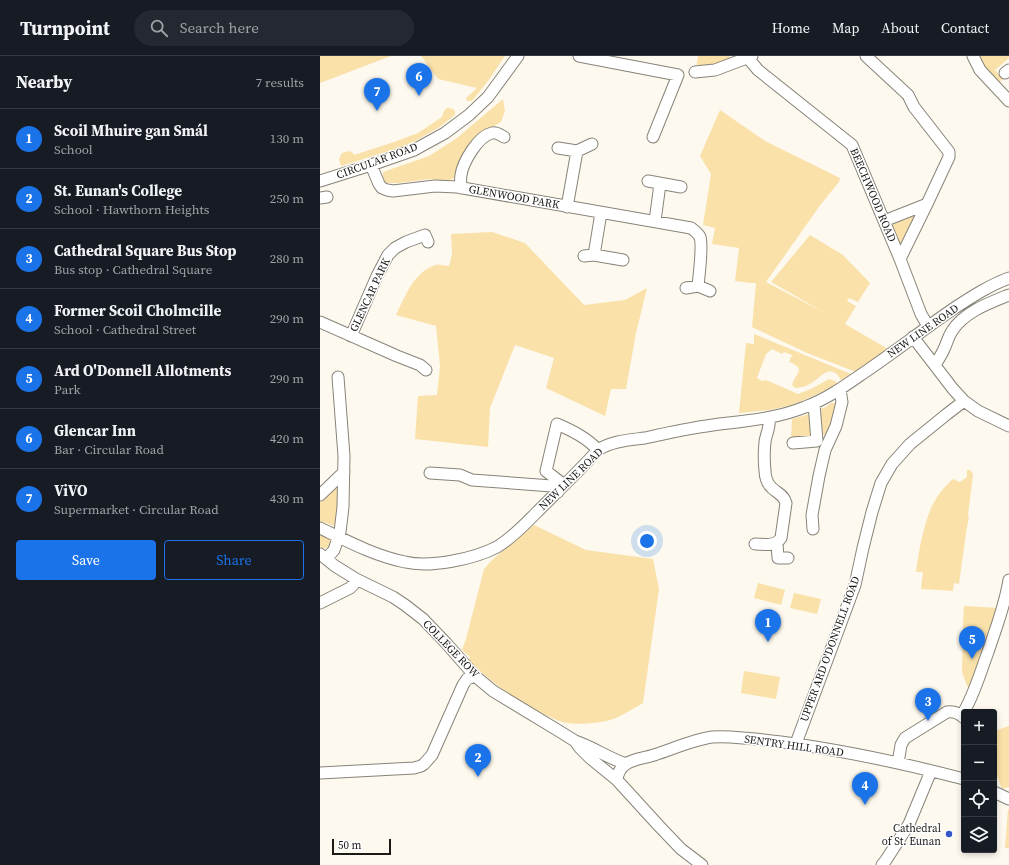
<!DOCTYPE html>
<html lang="en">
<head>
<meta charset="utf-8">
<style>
	body { margin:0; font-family:"Source Serif 4",serif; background:#242831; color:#f1f3f6 }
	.controls { position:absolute; right:12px; bottom:12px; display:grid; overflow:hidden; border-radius:4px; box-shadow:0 2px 6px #0003 }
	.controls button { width:36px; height:36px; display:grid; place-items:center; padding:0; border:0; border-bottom:1px solid #363941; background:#171b24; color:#f1f3f6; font:20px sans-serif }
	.scale { position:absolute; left:12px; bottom:10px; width:59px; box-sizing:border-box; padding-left:4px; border:2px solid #1c1a17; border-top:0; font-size:11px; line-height:14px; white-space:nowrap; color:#1c1a17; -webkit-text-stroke:3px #fff; paint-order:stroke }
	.you { position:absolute; left:327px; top:485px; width:14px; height:14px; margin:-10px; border:3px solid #fff; border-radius:50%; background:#1a73e8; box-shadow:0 0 0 6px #1a73e833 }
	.badge { display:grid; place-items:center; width:26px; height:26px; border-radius:50%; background:#1a73e8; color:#fff; font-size:13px; font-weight:700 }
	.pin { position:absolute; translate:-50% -33px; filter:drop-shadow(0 1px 2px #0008) }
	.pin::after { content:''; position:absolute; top:21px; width:14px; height:12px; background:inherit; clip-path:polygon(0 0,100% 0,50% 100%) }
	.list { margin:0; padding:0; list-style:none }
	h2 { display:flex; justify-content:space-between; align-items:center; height:52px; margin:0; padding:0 16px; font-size:17px }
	h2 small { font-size:13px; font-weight:400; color:#9ea1a6 }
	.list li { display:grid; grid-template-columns:26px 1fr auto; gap:12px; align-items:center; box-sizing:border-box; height:60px; padding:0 16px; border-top:1px solid #363941 }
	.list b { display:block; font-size:15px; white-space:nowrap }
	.list p { margin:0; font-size:13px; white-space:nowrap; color:#9ea1a6 }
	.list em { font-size:13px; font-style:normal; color:#9ea1a6 }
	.actions { display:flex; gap:8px; padding:12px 16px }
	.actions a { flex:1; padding:9px 0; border:1px solid #1a73e8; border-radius:4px; text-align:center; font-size:14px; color:#1a73e8 }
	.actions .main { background:#1a73e8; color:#fff }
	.icon { flex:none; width:22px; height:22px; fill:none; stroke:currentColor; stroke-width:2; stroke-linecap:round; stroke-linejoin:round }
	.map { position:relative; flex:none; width:689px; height:809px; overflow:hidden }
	header { display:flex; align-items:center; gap:24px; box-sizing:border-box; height:56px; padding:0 20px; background:#171b24; border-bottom:1px solid #363941 }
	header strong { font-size:19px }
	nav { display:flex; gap:22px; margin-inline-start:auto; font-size:14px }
	.search { width:280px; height:36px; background:#242831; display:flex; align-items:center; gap:10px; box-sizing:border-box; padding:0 14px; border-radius:22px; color:#9ea1a6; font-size:15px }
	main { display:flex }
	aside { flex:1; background:#171b24 }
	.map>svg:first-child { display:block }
	.green { fill:#fae1aa }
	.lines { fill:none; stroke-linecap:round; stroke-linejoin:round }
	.minor-casing { stroke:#878379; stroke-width:13 }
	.minor { stroke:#fff; stroke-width:11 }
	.poi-dot { fill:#3557c8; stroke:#fff; stroke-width:1.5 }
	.labels { text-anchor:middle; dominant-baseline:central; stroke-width:3; stroke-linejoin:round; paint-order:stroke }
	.street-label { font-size:11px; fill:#1c1a17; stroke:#fff }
	.poi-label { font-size:11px; fill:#1c1a17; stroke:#fff; text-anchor:end }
</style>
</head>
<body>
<header>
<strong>Turnpoint</strong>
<div class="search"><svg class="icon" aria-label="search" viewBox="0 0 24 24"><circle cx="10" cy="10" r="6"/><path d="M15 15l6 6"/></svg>Search here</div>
<nav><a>Home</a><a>Map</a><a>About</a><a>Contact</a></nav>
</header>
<main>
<aside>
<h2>Nearby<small>7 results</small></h2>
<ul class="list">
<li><span class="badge">1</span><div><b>Scoil Mhuire gan Smál</b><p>School</p></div><em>130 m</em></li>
<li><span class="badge">2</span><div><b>St. Eunan's College</b><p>School · Hawthorn Heights</p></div><em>250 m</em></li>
<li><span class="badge">3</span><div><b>Cathedral Square Bus Stop</b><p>Bus stop · Cathedral Square</p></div><em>280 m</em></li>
<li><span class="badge">4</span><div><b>Former Scoil Cholmcille</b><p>School · Cathedral Street</p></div><em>290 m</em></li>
<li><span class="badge">5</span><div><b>Ard O'Donnell Allotments</b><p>Park</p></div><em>290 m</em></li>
<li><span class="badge">6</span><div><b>Glencar Inn</b><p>Bar · Circular Road</p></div><em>420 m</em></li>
<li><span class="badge">7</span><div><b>ViVO</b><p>Supermarket · Circular Road</p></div><em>430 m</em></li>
</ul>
<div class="actions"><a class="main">Save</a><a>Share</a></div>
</aside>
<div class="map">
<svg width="689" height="809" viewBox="0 0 689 809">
	<rect width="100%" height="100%" fill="#fdf9ee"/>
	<path class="green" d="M 0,0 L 71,0 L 0,27 Z
		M 101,0 L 185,0 L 168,25 L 152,45 L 147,45 L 146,42 L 157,32 L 118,23 Z
		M 378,0 L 409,0 L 410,4 L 386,12 L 376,12 Z
		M 658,0 L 689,0 L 689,2 L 675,14 L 683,23 L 677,28 L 664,13 Z
		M 183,43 L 185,55 L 181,66 L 174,70 L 160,79 L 138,119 L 129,125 L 109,123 L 78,127 L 66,127 L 63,121 L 63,116 L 109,100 L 137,82 Z
		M 127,52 C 130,52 132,52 135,55 L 135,59 L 118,72 L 88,89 L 21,110 L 19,103 L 22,97 L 29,95 L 32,96 L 34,99 L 74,86 L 98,77 L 122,61 L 124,55 Z
		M 400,54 L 445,85 L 520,122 L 519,126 L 501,148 L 446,226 L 505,257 L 451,226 L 490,179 L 523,199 L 550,227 L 538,246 L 529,242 L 527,245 L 536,250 L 525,268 L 568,293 L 536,316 L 487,297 L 432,271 L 436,227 L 430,227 L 415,225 L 419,192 L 392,188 L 395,172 L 383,169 L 391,118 L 380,100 Z
		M 595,159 L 596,161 L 581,190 L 580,191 L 572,169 L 573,168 Z
		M 172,176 L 205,187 L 264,249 L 305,244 L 327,232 L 316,277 L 306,333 L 291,333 L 285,360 L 226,332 L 234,302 L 195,289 L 170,352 L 168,391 L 95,383 L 98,340 L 117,339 L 120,310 L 116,270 L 76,259 C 85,241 94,215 116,209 C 120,208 125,210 129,210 L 132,198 L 131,178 Z
		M 434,278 L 531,318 L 521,324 L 517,318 C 514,316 511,315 508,316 C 503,317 500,321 497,323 C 491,328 483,332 475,332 L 472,329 C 476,316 487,313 469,306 L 472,299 L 464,296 L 462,298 L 452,293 L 446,298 L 437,322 L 442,325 L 446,324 L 478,338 L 491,333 L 509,323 L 515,325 L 517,328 L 515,330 L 473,349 L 449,354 L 419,357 L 426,287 L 434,288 Z
		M 511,347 L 515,347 L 516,349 L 509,378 L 500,379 L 498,354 L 506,351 Z
		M 492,357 L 495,379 L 471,383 L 472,363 L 483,360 Z
		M 647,414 L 650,414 L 653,418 L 648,459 L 649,460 L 646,477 L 639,528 L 634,527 L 633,535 L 601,533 L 603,516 L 596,516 C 599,494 603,472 611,452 C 616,441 624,431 633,423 L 640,426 L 647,421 Z
		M 17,429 L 19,430 L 18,469 L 15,470 L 0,465 L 0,443 Z
		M 214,469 L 266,494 L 333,503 L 339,533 L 323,647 C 314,652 302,660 293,663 C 283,667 258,669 247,667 C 241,666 235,663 230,661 C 200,648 175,629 151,607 L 149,604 L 150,601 L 142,594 L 146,583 L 164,513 L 173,503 Z
		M 0,476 L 12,483 C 10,489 9,493 2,492 L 0,490 Z
		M 438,527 L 465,534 L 461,549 L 434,542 Z
		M 474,537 L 501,543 L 497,558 L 470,552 Z
		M 644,550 L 680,552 L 652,632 L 647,630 L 642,616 L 643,567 Z
		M 424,615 L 460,621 L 456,643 L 421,637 Z
		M 689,670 L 689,731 L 682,733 L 674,712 L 674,675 Z
		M 688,753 L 689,754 L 689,792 L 685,792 Z"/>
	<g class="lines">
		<g class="minor-casing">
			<path id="minor" d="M 259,0 L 358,19 L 333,81
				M 546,0 L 588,39 L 594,51 L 629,96 L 629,101 L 607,148 L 580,203
				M 653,0 L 660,14 L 689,45
				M 428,2 L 438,14 L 532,89 L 580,203 L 601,258 L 605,265 L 609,270
				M 375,16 L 395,14 L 432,0
				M 685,17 L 689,14
				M 238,92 L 257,95 L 272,88
				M 51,109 L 59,128 L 62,132 L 67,134 L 73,135 L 115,130 L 137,131 L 371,172 C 375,175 378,177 380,181 C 383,190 379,219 378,230
				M 0,125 L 51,109 L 94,94 L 125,77 L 149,59 L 168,41 L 198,0
				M 328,125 L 361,131
				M 141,132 C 141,128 140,124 141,119 C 143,106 158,80 172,77 C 177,76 180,79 184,81
				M 0,142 L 7,141
				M 247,151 L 257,95
				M 335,165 L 340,128
				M 564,165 L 607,148
				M 274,199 L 281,157
				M 264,200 L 274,199 L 303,204
				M 366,232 L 378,230 L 390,235
				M 0,266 L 77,300 L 100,309 L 106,314
				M 31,280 L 57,220 L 68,199 L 75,192 L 86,186 L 105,179 L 108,186
				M 593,281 L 633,333 L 644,345 L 658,355 L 689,370
				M 615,309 C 618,304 622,298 624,293 C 627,287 628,281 632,275 C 644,256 669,247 689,239
				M 473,387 L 497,385 L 494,348
				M 110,417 L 140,419 L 152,424 L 232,430 L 238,436
				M 244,429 L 226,415 L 237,368 C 253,375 267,382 278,394
				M 0,439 L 24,416
				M 0,472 C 27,485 55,500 85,506 C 110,512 154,503 177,491 C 192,482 204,469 216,457 C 237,436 258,416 278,394 C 291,385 310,384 325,382 C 347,377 370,372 393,369 C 424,365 456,363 485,351 C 507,343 526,329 545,316 C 576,295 605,272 636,251 C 653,240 670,229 689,222
				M 493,473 L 492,459 L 499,420 L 505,394 L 516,370 L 522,346 L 520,334
				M 457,487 L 458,502 L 468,502
				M 435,488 C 444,488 455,491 461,482 L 466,447 C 464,439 457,437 452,432 C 447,428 445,420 445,415 C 444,405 444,395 445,386 C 446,378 451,369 449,362
				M 0,498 L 15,510 L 36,523 L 73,541 L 85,549 L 103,563 L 126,587 L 155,620 L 173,635 L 239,675 L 255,685
				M 6,503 L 14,494 L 20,476 L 23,451 L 24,400 L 18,321
				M 0,547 L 30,532 L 34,528 L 36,523
				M 642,659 C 654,640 660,617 668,596 C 676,572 685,549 689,524
				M 476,688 L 478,682 L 535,529 L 543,492 L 552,456 L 561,427 L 572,408 L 590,388 L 627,358 L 644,345
				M 578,707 L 581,689 L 585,682 L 627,656 C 634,655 639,657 644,662
				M 306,708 C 288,702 273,691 255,685 L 260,692 L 270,702 L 297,724 L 339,770 L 361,793 L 382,809
				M 0,717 L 94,712 L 101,710 L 104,708 L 112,699 L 143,629 L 147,623 L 155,620
				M 297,724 C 299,703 319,704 334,699 C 353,693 372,684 392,681 C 402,680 413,681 423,682 C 438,683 453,685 468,687 C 527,695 586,708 644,723
				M 674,736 L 689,743
				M 562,809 L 566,804 L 589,768 L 611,715"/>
		</g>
		<use href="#minor" class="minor"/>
	</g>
	<circle class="poi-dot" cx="629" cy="778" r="4"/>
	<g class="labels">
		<g class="street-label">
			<text transform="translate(57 105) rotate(-20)">CIRCULAR ROAD</text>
			<text transform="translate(553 139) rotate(67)">BEECHWOOD ROAD</text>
			<text transform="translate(194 141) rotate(10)">GLENWOOD PARK</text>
			<text transform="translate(50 239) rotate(-65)">GLENCAR PARK</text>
			<text transform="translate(603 275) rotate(-35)">NEW LINE ROAD</text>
			<text transform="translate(251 423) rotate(-44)">NEW LINE ROAD</text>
			<text transform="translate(131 593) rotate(46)">COLLEGE ROW</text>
			<text transform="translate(510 593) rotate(-70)">UPPER ARD O'DONNELL ROAD</text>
			<text transform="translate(474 690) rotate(8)">SENTRY HILL ROAD</text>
		</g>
		<g class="poi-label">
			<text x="621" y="772">Cathedral<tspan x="621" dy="13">of St. Eunan</tspan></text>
		</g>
	</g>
</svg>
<div class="controls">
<button>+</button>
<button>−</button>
<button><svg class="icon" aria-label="locate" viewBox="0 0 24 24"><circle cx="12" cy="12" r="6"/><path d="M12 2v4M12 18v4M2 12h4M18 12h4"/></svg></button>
<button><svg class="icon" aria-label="layers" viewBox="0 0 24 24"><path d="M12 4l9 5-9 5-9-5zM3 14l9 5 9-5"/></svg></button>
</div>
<div class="scale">50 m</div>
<div class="you"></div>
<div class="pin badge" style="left:448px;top:586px">1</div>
<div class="pin badge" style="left:158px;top:721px">2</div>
<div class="pin badge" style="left:608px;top:665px">3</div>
<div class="pin badge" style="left:545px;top:749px">4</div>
<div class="pin badge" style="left:652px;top:603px">5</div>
<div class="pin badge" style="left:99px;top:40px">6</div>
<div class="pin badge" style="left:57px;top:55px">7</div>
</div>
</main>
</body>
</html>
